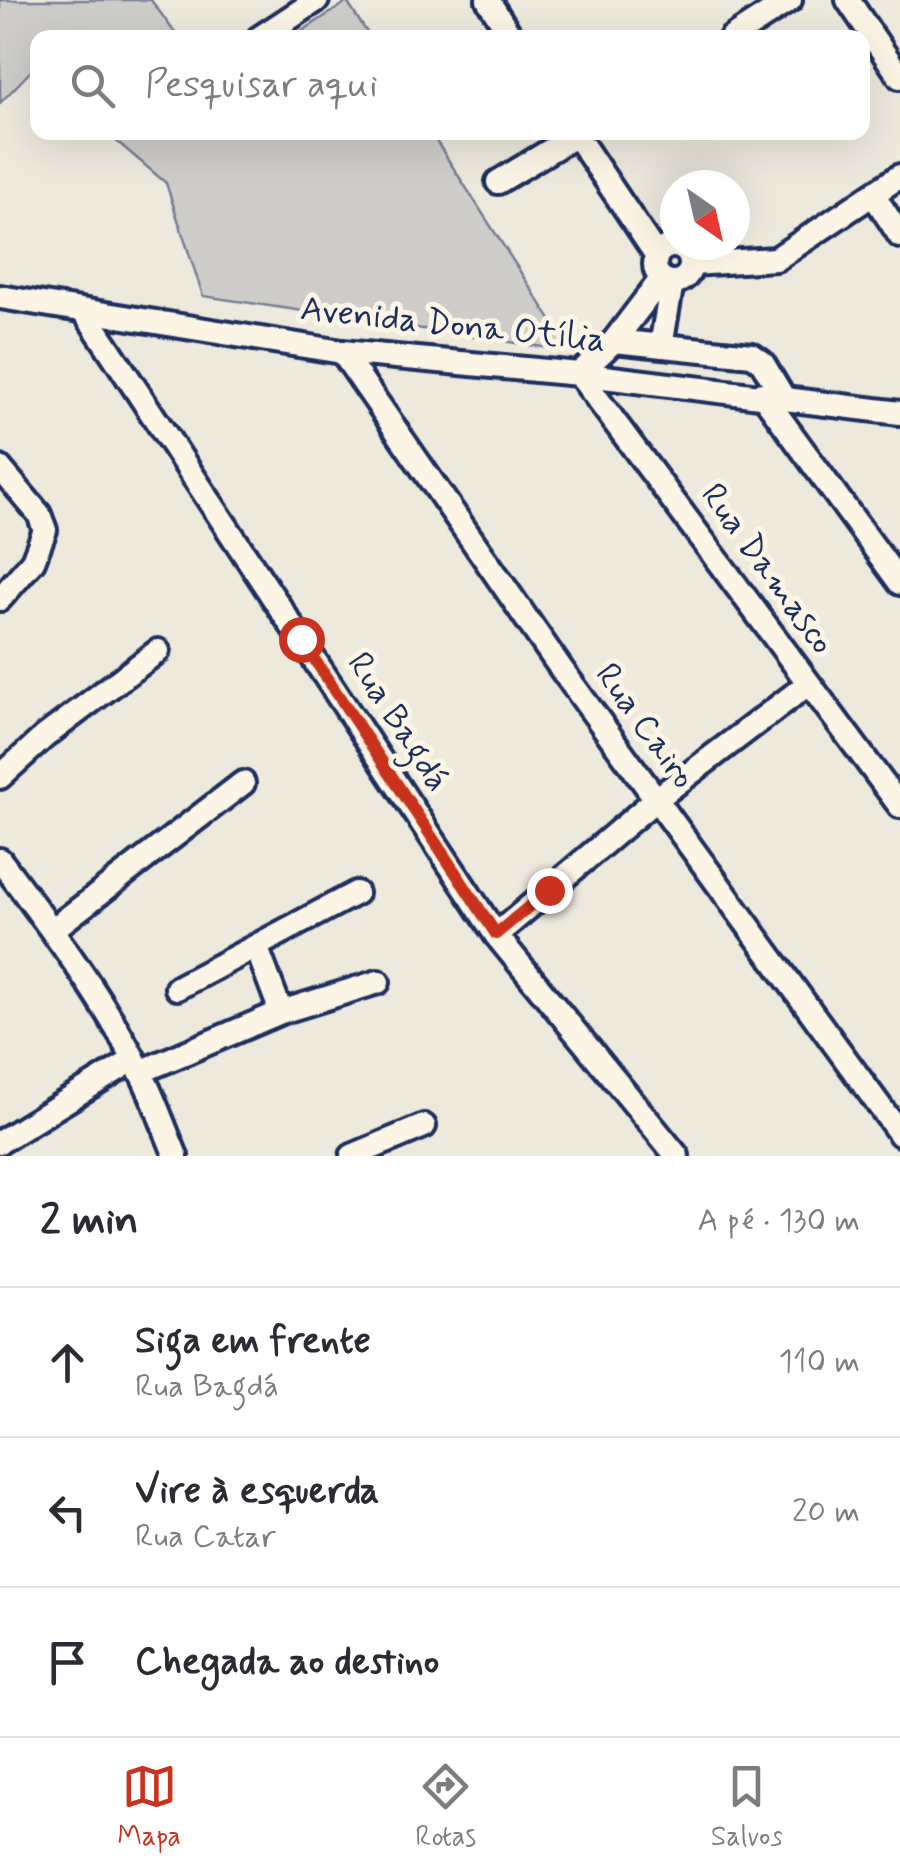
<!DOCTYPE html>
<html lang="pt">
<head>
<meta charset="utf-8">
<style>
  body { margin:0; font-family:Mynerve,sans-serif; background:#f7f7f7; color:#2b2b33 }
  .compass { position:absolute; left:660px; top:170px; width:90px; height:90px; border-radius:50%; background:#fff; box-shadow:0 10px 40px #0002; rotate:146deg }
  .stop { position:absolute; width:30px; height:30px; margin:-22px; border:8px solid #c8321e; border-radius:50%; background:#fff }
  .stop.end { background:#c8321e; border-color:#fff; box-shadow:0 2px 10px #0008 }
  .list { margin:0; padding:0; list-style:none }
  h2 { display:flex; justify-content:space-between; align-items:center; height:130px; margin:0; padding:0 40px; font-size:42px }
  h2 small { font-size:32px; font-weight:400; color:#7c7c81 }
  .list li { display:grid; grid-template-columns:65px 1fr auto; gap:30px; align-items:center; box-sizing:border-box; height:150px; padding:0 40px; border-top:2px solid #e1e1e2 }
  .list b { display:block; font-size:38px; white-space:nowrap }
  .list p { margin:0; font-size:32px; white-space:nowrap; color:#7c7c81 }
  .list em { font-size:32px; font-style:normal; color:#7c7c81 }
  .icon { flex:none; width:55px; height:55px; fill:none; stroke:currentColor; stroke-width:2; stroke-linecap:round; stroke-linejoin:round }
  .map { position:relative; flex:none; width:900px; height:1156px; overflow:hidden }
  .search { position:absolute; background:#fff; box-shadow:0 10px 40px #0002; left:30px; right:30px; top:30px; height:110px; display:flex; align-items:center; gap:25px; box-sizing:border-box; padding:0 35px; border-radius:20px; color:#7c7c81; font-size:38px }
  .sheet { height:580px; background:#fff }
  nav { display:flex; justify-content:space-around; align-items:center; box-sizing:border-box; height:140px; border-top:2px solid #e1e1e2; background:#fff; font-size:28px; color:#7c7c81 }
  nav a { display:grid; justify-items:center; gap:5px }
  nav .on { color:#c8321e }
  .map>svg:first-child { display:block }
  .green { fill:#cfcdca; stroke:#757e94; stroke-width:2.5 }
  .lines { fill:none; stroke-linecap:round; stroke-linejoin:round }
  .minor-casing { stroke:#1b2f5e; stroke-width:30 }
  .minor { stroke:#fcf5e5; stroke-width:22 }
  .route { stroke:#c8321e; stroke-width:12 }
  .labels { text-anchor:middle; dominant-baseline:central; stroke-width:10; stroke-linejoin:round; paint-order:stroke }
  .street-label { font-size:35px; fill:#1b2f5e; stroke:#fcf5e5 }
</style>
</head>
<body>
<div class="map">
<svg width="900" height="1156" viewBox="0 0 900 1156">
  <rect width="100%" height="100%" fill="#eee9dd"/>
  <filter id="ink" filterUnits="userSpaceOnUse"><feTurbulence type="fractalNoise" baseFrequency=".01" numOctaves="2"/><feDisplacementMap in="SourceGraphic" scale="20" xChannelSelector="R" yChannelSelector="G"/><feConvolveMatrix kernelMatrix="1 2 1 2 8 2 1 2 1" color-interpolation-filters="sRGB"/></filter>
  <g filter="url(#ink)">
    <path class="green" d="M0 0H151L178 37 38 38 37 73 32 70 0 103Z
      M347 2 370 37H293Z
      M107 133H431L566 343 556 349 203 296 166 183Z"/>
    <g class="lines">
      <g class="minor-casing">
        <path id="minor" d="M488 0 512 38
          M848 0 900 77
          M259 38 317 0
          M731 38 790 0
          M574 132 657 256
          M498 182 581 132
          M873 194 900 236
          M655 264a18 18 0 1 1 36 0a18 18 0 1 1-36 0Z
          M691 264 776 259 900 176
          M662 278 614 341 579 374 900 806
          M0 297 342 352 579 374 900 413
          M84 311 496 935 677 1156
          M614 341 752 355 762 362 783 397
          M661 346 672 282
          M342 352 562 670 900 1134
          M762 394 900 583
          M0 468 39 514 45 530 33 561 0 599
          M0 777 44 737 158 651
          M0 860C50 927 102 996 140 1071 154 1098 164 1128 176 1156
          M52 930 243 783
          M496 935 655 800 808 684
          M256 946 281 1012
          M177 988 356 893
          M140 1072 281 1012 378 982
          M0 1142 133 1060
          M352 1156 424 1126"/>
      </g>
      <use href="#minor" class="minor"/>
    </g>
  </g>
  <g class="lines" filter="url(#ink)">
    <path class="route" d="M301 639 496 934 549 890"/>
  </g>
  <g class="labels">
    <g class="street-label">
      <text transform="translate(453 325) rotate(6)">Avenida Dona Otília</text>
      <text transform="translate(767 569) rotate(54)">Rua Damasco</text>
      <text transform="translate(398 722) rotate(57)">Rua Bagdá</text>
      <text transform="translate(645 726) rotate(54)">Rua Cairo</text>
    </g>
  </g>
</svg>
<svg class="compass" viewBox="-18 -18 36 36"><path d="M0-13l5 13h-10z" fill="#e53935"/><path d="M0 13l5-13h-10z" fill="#7c7c81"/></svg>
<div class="stop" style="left:301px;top:639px"></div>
<div class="stop end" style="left:549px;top:890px"></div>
<div class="search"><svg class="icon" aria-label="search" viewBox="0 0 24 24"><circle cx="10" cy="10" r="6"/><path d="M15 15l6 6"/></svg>Pesquisar aqui</div>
</div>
<section class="sheet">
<h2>2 min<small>A pé · 130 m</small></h2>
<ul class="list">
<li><svg class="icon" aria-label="ahead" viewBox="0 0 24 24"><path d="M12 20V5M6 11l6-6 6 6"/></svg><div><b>Siga em frente</b><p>Rua Bagdá</p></div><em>110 m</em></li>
<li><svg class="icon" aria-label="left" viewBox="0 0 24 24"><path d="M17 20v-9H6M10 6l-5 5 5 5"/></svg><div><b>Vire à esquerda</b><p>Rua Catar</p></div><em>20 m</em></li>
<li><svg class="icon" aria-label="arrive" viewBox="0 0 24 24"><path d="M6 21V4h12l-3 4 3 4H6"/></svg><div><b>Chegada ao destino</b></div></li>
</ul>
</section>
<nav>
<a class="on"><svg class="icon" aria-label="map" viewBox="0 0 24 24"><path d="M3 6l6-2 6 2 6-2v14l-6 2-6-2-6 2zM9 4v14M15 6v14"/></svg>Mapa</a>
<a><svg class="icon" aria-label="directions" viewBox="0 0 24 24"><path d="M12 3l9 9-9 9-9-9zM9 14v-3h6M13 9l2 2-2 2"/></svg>Rotas</a>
<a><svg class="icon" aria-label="saved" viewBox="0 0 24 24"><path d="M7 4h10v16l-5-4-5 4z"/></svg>Salvos</a>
</nav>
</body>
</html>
